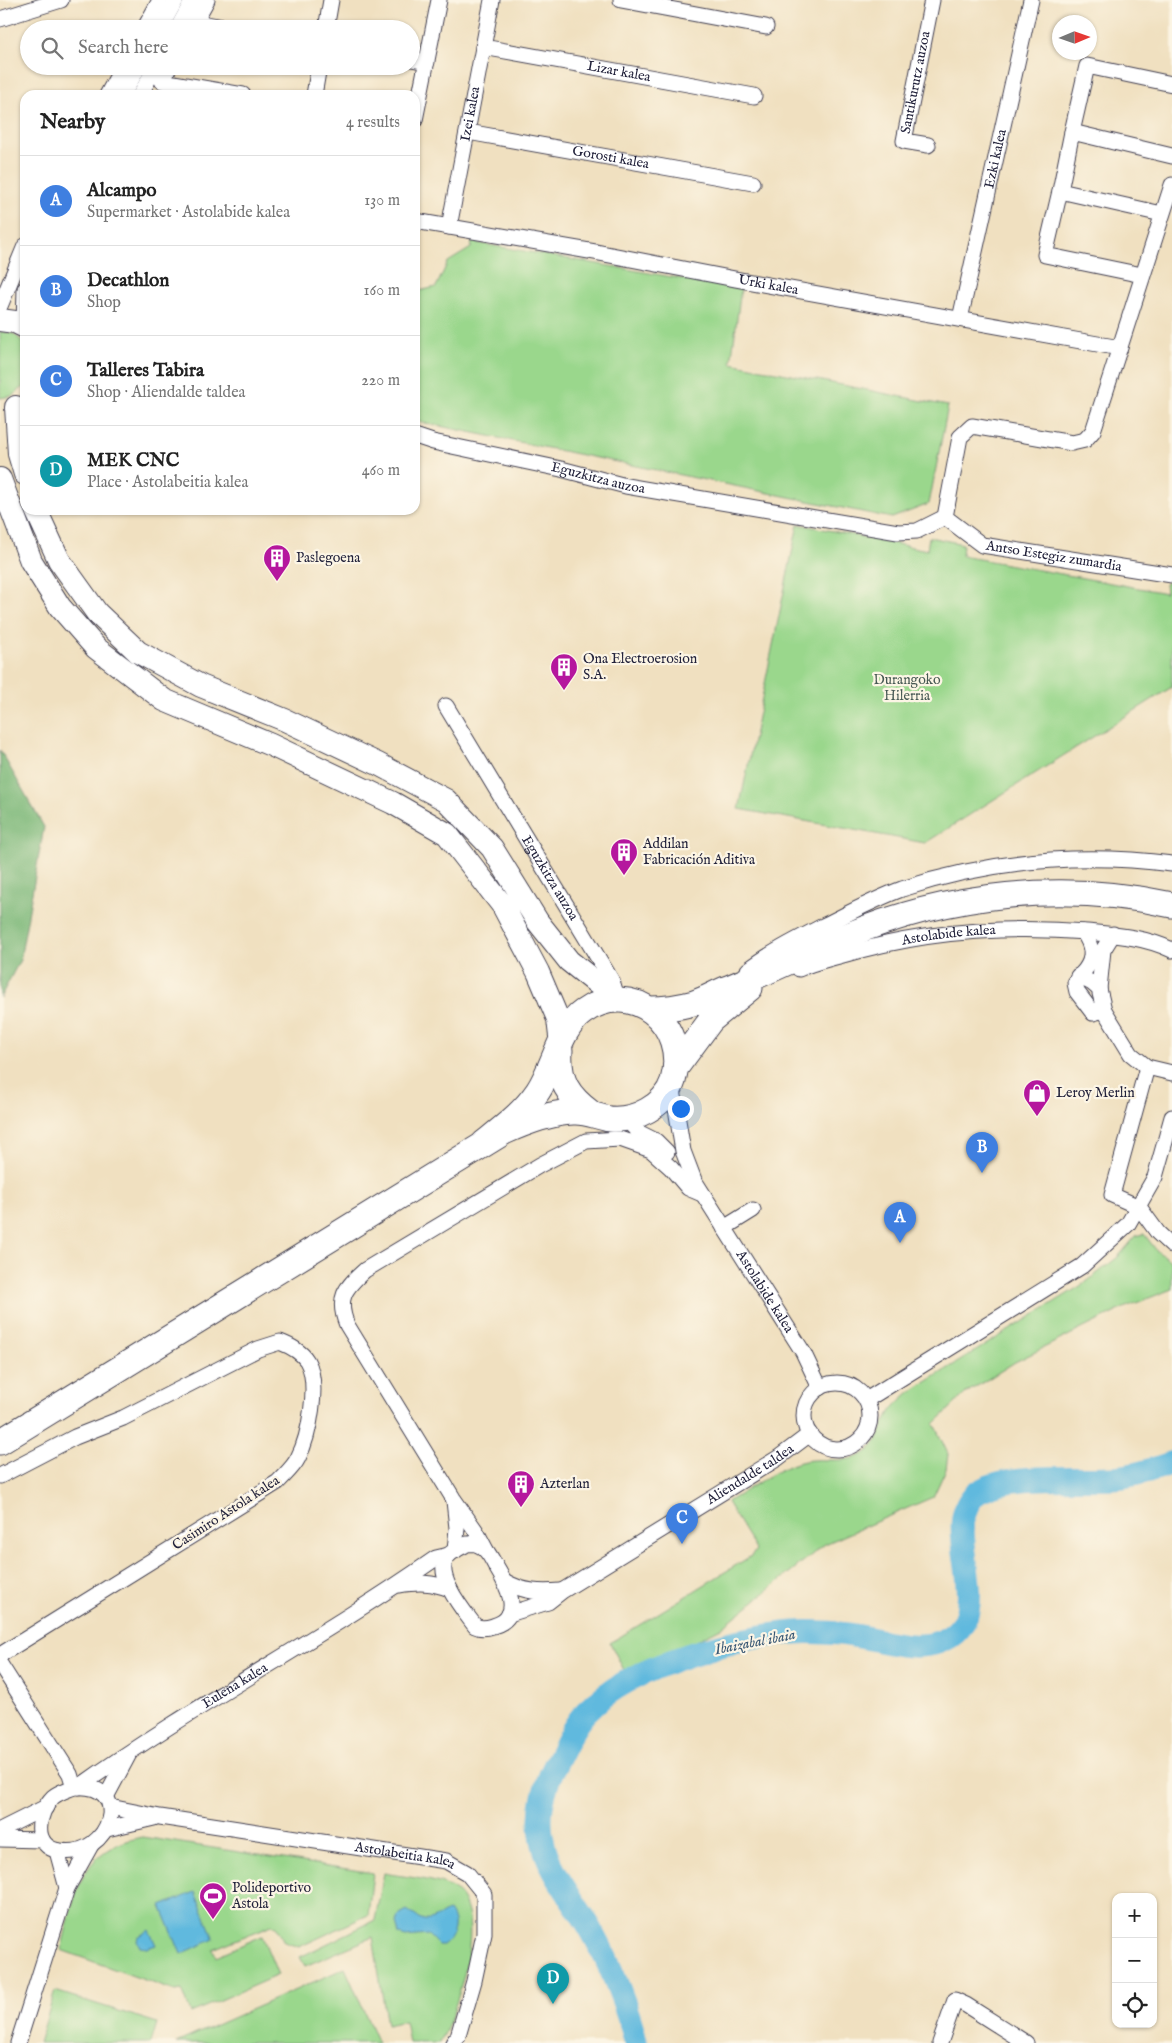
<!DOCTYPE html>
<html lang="en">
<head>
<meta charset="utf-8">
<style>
  body { margin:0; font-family:"IM FELL English",serif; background:#f2f2f2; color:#222 }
  .controls { position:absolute; right:15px; bottom:15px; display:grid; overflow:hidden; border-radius:10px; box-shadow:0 1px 4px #0004 }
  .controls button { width:45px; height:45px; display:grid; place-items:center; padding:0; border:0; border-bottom:1px solid #e0e0e0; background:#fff; color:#222; font:25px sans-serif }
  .compass { position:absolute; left:1052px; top:15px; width:45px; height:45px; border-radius:50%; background:#fff; box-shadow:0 1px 4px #0004; rotate:88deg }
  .you { position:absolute; left:680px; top:1108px; width:18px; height:18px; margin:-12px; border:4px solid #fff; border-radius:50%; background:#1a73e8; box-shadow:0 0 0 8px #1a73e833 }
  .badge { display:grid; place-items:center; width:32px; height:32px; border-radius:50%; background:#b5179e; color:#fff; font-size:16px; font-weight:700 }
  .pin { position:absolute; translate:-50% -41px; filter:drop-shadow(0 1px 2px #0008) }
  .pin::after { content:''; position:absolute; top:26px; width:18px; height:15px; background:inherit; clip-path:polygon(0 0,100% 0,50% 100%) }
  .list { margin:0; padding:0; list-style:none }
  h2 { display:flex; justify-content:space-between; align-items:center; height:65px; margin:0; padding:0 20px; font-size:21px }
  h2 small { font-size:16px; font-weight:400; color:#767676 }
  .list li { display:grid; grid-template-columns:32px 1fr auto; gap:15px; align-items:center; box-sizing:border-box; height:90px; padding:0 20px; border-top:1px solid #e0e0e0 }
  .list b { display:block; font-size:19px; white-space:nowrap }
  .list p { margin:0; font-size:16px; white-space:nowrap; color:#767676 }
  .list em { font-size:16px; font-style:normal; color:#767676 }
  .icon { flex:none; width:28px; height:28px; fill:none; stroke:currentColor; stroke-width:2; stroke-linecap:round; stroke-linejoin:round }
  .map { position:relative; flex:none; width:1172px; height:2043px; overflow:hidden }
  .search { position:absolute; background:#fff; box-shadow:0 1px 4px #0004; left:20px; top:20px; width:400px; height:55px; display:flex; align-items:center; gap:12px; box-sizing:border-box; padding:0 18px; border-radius:28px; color:#767676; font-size:19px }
  .panel { position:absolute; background:#fff; box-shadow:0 1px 4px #0004; left:20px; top:90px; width:400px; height:425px; border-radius:15px }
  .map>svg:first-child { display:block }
  .green { fill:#9ad78c; stroke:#5e7c64 }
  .forest { fill:#7bb878; stroke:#4e6d5a }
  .water { fill:#61b9de; stroke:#426e8c }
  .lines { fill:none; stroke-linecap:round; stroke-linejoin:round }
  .river { stroke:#61b9de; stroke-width:24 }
  .minor-casing { stroke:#413e4f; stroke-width:17 }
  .secondary-casing { stroke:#413e4f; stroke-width:24 }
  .primary-casing { stroke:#413e4f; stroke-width:27 }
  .minor { stroke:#fff; stroke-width:15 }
  .secondary { stroke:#fff; stroke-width:22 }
  .primary { stroke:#fff; stroke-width:25 }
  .labels { text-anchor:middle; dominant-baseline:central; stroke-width:4.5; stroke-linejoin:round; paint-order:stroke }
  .street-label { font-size:14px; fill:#22223b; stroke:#fcf5e5 }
  .poi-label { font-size:14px; fill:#22223b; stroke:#fcf5e5; text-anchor:start }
  .park-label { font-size:14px; fill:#465853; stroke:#fcf5e5 }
  .water-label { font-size:15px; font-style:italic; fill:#385774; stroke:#fcf5e5 }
</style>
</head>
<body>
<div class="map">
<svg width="1172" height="2043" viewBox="0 0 1172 2043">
  <rect width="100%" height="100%" fill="#fcf5e5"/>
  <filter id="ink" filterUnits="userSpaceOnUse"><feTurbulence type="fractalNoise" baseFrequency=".02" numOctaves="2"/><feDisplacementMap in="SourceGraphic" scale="10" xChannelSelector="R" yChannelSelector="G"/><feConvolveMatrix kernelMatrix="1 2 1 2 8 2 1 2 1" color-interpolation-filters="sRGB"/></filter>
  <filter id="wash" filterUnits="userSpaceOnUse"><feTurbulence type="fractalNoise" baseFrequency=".0096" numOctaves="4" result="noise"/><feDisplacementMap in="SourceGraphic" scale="20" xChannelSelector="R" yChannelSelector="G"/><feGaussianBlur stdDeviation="1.12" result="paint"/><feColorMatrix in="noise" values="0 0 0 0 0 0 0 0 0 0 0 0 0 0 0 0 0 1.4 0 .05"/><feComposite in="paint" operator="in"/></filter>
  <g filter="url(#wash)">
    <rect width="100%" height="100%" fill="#f0e0c0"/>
    <path class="green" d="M472 242 741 289 731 363 948 406 929 504 892 518 415 421V292L436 287 448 262 471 248Z
      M0 331 14 334 25 344V386L12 396 0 398Z
      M798 524 927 550 929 537 963 544 962 556 1166 593 1165 584 1172 579V687L925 843 739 809Z
      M1144 1234 1157 1251 1172 1262V1289L1126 1307 1015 1362 966 1393 934 1424 948 1454 946 1469 933 1497 825 1544 721 1628 627 1676 610 1643 751 1556 756 1550 727 1502C750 1489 779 1466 805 1461 825 1457 846 1465 865 1453 878 1446 880 1430 887 1418 892 1407 901 1400 910 1392L1085 1283 1118 1257 1136 1236Z
      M143 1837 373 1873 368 1915 299 1947 284 1942 276 1926 272 1925 213 1949 216 1956 262 1936 278 1975 191 2013 182 1990 175 1991 61 1950C76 1895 77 1849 143 1837Z
      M384 1873C403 1877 440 1879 455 1890 489 1916 456 2012 440 2043H409L405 2021 387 2025 373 1937 305 1966 300 1957 375 1920Z
      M345 1968 378 2043H176Z
      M55 1991 157 2023 151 2043H39Z"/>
    <path class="forest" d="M0 750 44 827 20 960 0 998Z"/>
    <path class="water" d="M195 1892 214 1939 181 1954 161 1906Z
      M407 1910C412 1913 416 1917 421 1919 432 1924 439 1913 449 1911 458 1923 455 1936 443 1945H438L428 1935 406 1937 399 1935 396 1922 400 1914Z
      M149 1930 156 1945 147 1948 140 1947 137 1941 138 1937Z"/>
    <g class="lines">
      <path class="river" d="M636 2043C629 2011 610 1964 594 1935 577 1902 549 1875 542 1838 537 1812 544 1787 556 1763 565 1746 573 1725 587 1711 631 1665 744 1633 807 1632 822 1632 837 1633 851 1635 879 1639 911 1652 939 1642 1005 1618 935 1526 977 1493 1006 1471 1082 1481 1119 1477 1137 1475 1155 1469 1172 1463"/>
    </g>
  </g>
  <g filter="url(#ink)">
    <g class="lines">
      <g class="minor-casing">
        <g id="minor">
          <path d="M621 0 766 27"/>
          <path d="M0 19 61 0"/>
          <path d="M195 22 235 29"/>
          <path d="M144 29 160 0"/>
          <path d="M160 29 176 0"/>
          <path d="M177 29 193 0"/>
          <path d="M191 29 207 0"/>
          <path d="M326 29 331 0"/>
          <path id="s1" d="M483 47 754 96"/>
          <path d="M411 59 427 62"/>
          <path d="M170 66 162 81 243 95"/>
          <path d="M107 95 123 66"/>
          <path d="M123 95 139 66"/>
          <path d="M140 95 156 66"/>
          <path d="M314 95 319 66"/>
          <path d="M415 120 439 0"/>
          <path id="s2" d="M468 132 753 183"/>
          <path d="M1072 132 1087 66 1172 84"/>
          <path id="s3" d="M928 145 904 141 932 0"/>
          <path id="s4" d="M1172 185 1093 431 1085 440 1072 443 972 426 960 437 945 517 982 545 1172 575"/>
          <path d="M1060 191 1045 255 1142 275"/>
          <path d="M1162 214 1060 191 1072 132 1172 156"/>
          <path id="s5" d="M415 221 595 252 735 279 1120 348"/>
          <path id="s6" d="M449 227 492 0"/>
          <path d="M0 306 25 246"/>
          <path id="s7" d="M960 319 1031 0"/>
          <path d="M24 326 25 289"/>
          <path id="s8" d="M415 436 433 442 561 469 626 486 898 532 917 531 945 517"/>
          <path id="s9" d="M446 706 612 981 618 1000"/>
          <path d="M1083 932C1092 945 1095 957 1085 970 1081 975 1078 977 1075 983L1077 992 1093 1013 1104 1010"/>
          <path id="s10" d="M799 969C811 963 825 960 839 956 919 932 1003 925 1087 932 1116 935 1145 937 1172 950"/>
          <path d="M748 970C770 953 798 939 823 926 849 913 875 899 902 889 991 860 1079 852 1172 864"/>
          <path d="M1078 976 1092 983 1099 989 1104 1010 1131 1054 1147 1067 1172 1073"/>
          <path d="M1099 989 1103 950 1113 934"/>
          <path d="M1147 1067 1112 1195 1139 1207 1158 1233 1172 1246"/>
          <path id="s11" d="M672 1084 683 1151 694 1180 803 1352 820 1388"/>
          <path d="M626 1119 638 1132 656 1141 667 1152"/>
          <path d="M724 1228 753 1210"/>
          <circle cx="837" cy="1416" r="33"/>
          <path d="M866 1400 1082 1266 1128 1224 1155 1177 1172 1117"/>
          <path d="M0 1476 75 1437 123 1418 258 1349 280 1342C290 1346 301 1351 307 1361 320 1383 309 1437 298 1458 293 1468 285 1474 278 1482L0 1655"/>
          <path d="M454 1501 457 1528 455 1551"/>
          <path d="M467 1544C470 1544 475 1543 478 1545 487 1548 491 1558 495 1565 506 1583 526 1617 493 1626 487 1628 481 1629 475 1626 464 1611 434 1576 447 1557 451 1551 460 1548 467 1544Z"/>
          <path d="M486 1550 476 1531 453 1498 347 1325C336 1298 345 1288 365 1270L540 1165 586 1141 620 1139 651 1150 671 1168 688 1188 702 1194"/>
          <path d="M506 1582C524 1592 540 1593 560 1591"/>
          <path d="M399 1585C418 1582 432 1582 450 1589"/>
          <path id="s12" d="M509 1614 548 1602 562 1591 778 1458 810 1434"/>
          <path d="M0 1664 70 1774 74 1787"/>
          <path d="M74 1787C135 1781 111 1859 60 1851 31 1847 37 1813 53 1797 59 1792 67 1790 74 1787Z"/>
          <path id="s13" d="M79 1787C194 1705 320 1639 436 1558L449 1555"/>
          <path d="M106 1797 129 1754"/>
          <path id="s14" d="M110 1807 160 1817 446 1861 467 1873 484 1894V1934L474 1981 458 2036 453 2043"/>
          <path d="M107 1829 154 1818"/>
          <path d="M0 1830 46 1807"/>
          <path d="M0 1839 42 1840"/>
          <path d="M57 1851 67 1888"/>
          <path d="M18 2043 67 1888 91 1845"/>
          <path d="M940 2043 955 2000 966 2005 1026 2043"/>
        </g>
      </g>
      <g class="secondary-casing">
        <path id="secondary" d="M0 320 15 322 25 327
          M16 407 19 454 25 474
          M0 479 31 561 60 607 96 648 164 700 271 745 393 803 447 834 503 906 538 972 558 1019 561 1045
          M36 510 59 560 97 613 138 652 201 686 285 720 378 764 446 800 492 848 538 922 569 961 618 1000"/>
      </g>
      <g class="primary-casing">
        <path id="primary" d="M649 1009C664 1009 679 1007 694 1003 706 999 717 992 728 988 768 972 807 953 846 936 949 893 1063 881 1172 905
          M560 1050C558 1081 568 1096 591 1113
          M677 1066 711 1020 750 988
          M0 1442 504 1132C526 1122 549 1113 573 1112 586 1111 597 1117 610 1119 635 1121 665 1106 673 1081 689 1024 632 977 583 1012 560 1028 554 1067 538 1091 524 1112 504 1127 484 1143"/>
      </g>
      <use href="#minor" class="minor"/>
      <use href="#secondary" class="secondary"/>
      <use href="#primary" class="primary"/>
    </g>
  </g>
  <defs>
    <g id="building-pin" transform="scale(1.4375)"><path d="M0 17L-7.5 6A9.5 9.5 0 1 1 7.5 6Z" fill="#b5179e" stroke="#fcf5e5"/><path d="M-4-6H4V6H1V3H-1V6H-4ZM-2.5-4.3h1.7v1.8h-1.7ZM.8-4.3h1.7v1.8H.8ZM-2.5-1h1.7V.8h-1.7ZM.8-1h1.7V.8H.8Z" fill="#fff"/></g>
    <g id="shop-pin" transform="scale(1.4375)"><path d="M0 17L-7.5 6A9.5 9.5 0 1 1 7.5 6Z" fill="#b5179e" stroke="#fcf5e5"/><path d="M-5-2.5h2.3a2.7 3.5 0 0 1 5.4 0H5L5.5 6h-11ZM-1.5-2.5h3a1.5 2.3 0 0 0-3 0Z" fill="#fff"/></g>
    <g id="stadium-pin" transform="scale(1.4375)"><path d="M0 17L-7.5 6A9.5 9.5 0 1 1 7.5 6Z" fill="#b5179e" stroke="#fcf5e5"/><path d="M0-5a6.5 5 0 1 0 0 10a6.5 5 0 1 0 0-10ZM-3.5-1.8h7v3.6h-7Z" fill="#fff"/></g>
  </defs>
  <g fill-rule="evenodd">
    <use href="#building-pin" x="277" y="558"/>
    <use href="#building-pin" x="564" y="667"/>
    <use href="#building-pin" x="624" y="852"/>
    <use href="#shop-pin" x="1037" y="1093"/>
    <use href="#building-pin" x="521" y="1484"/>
    <use href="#stadium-pin" x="213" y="1896"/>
  </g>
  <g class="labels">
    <g class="street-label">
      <text stroke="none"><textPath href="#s1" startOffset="138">Lizar kalea</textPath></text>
      <text stroke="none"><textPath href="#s3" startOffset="84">Santikurutz auzoa</textPath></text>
      <text stroke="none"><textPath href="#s6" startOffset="115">Izei kalea</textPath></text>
      <text stroke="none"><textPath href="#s2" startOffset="145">Gorosti kalea</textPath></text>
      <text stroke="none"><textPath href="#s7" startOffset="164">Ezki kalea</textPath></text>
      <text stroke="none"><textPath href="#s5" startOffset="359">Urki kalea</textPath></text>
      <text stroke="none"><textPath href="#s8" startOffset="188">Eguzkitza auzoa</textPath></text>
      <text stroke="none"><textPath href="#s4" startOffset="602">Antso Estegiz zumardia</textPath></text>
      <text stroke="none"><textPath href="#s9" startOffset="201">Eguzkitza auzoa</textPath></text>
      <text stroke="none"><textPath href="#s10" startOffset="154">Astolabide kalea</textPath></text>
      <text stroke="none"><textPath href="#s11" startOffset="231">Astolabide kalea</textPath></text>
      <text stroke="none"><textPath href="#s12" startOffset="280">Aliendalde taldea</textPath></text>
      <text transform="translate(226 1513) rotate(-33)">Casimiro Astola kalea</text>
      <text stroke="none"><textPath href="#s13" startOffset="186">Eulena kalea</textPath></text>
      <text stroke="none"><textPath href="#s14" startOffset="299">Astolabeitia kalea</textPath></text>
    </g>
    <g class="poi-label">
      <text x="296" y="558">Paslegoena</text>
      <text x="583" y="659">Ona Electroerosion<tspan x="583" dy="16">S.A.</tspan></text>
      <text x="643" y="844">Addilan<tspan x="643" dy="16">Fabricación Aditiva</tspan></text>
      <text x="1056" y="1093">Leroy Merlin</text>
      <text x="540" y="1484">Azterlan</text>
      <text x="232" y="1888">Polideportivo<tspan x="232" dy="16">Astola</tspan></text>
    </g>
    <g class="park-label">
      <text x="907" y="680">Durangoko<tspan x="907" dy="16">Hilerria</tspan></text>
    </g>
    <g class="water-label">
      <text transform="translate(755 1642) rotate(-11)">Ibaizabal ibaia</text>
    </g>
  </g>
</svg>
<div class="controls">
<button>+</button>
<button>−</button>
<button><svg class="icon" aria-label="locate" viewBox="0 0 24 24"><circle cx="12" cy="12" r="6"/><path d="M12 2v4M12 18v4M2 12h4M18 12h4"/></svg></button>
</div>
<svg class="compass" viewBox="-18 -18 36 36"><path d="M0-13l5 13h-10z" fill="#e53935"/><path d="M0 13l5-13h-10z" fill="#767676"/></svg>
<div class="you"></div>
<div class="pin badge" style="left:900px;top:1243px;background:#3f7fe0">A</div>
<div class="pin badge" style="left:982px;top:1173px;background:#3f7fe0">B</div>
<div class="pin badge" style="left:682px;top:1544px;background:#3f7fe0">C</div>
<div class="pin badge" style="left:553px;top:2004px;background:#0f9aa8">D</div>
<div class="search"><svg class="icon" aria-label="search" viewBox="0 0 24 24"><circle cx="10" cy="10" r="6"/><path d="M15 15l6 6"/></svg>Search here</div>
<section class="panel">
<h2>Nearby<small>4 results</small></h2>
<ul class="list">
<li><span class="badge" style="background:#3f7fe0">A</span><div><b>Alcampo</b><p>Supermarket · Astolabide kalea</p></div><em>130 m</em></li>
<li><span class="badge" style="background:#3f7fe0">B</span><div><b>Decathlon</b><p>Shop</p></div><em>160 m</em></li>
<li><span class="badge" style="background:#3f7fe0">C</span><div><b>Talleres Tabira</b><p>Shop · Aliendalde taldea</p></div><em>220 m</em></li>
<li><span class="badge" style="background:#0f9aa8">D</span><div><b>MEK CNC</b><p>Place · Astolabeitia kalea</p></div><em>460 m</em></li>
</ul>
</section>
</div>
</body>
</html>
